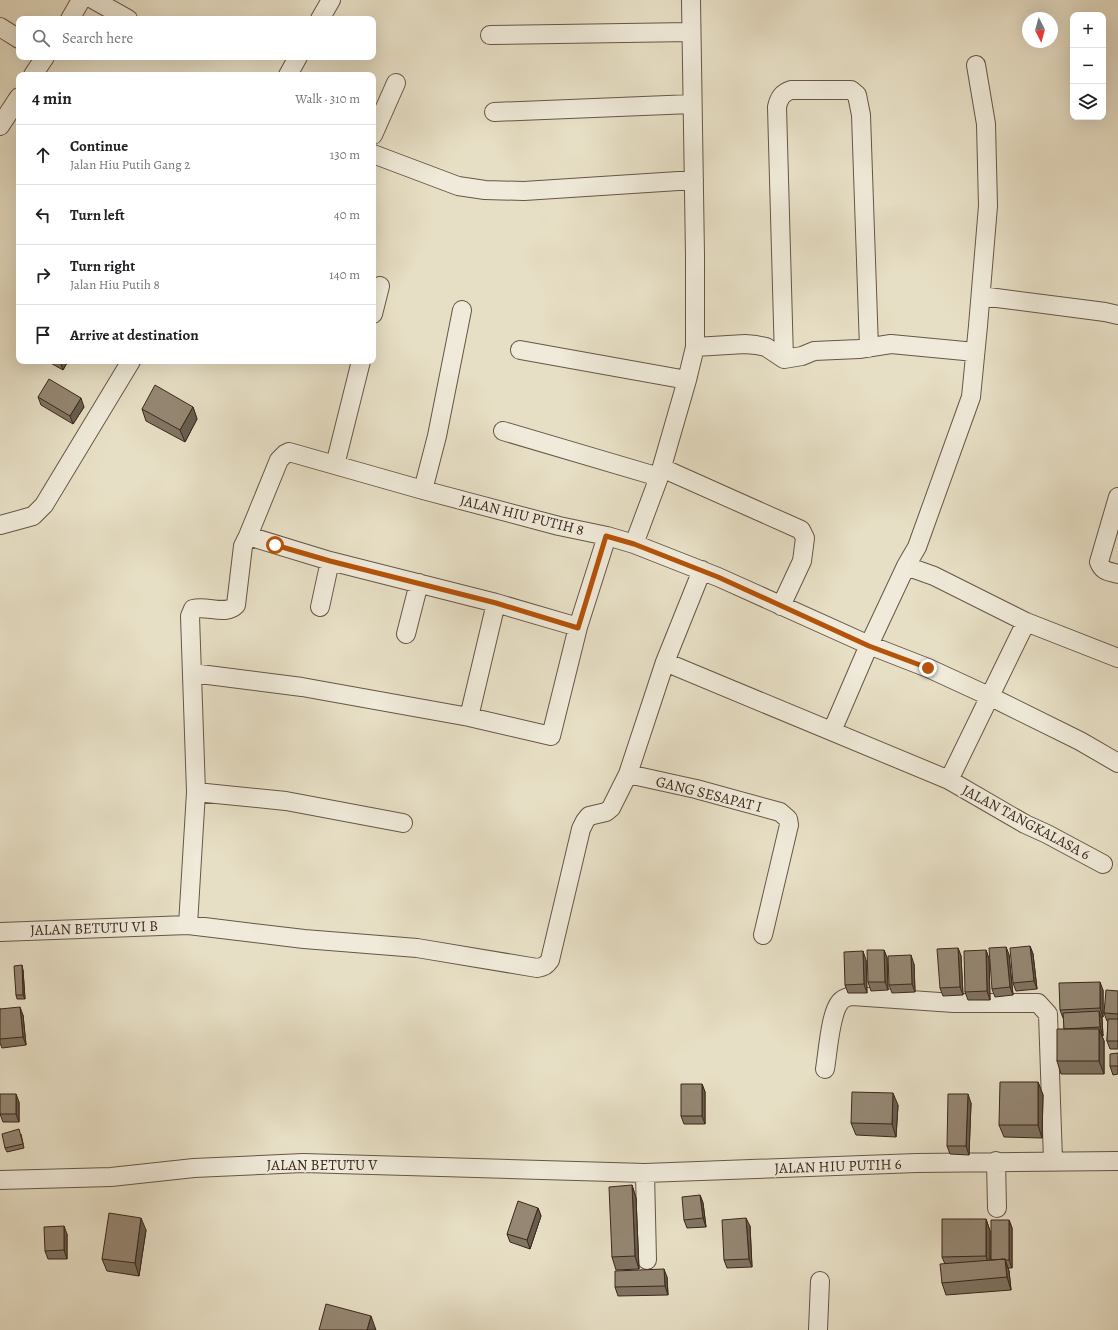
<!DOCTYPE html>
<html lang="en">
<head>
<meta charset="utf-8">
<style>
  body { margin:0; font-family:Alegreya,serif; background:#f2f2f2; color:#202124 }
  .controls { position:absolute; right:12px; top:12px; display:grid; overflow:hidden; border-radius:8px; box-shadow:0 4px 16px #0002 }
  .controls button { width:36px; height:36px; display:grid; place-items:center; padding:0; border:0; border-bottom:1px solid #e0e0e0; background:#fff; color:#202124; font:20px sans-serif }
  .compass { position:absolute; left:1022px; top:12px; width:36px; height:36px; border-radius:50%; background:#fff; box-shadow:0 4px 16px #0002; rotate:174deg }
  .stop { position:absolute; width:12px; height:12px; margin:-9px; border:3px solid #b45309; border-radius:50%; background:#fff }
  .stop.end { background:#b45309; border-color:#fff; box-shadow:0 1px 4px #0008 }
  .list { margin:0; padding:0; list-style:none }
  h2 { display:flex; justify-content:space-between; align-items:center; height:52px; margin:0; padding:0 16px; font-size:17px }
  h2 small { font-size:13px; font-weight:400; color:#757577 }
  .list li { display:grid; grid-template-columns:26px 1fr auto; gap:12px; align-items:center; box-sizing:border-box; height:60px; padding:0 16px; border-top:1px solid #e0e0e0 }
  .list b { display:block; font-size:15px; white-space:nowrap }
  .list p { margin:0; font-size:13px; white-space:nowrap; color:#757577 }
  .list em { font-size:13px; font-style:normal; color:#757577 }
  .icon { flex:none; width:22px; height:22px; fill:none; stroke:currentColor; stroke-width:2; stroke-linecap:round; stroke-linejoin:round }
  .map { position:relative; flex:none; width:1118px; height:1330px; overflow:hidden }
  .search { position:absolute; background:#fff; box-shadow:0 4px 16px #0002; left:16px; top:16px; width:360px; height:44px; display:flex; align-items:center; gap:10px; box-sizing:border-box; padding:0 14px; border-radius:8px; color:#757577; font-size:15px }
  .panel { position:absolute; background:#fff; box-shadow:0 4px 16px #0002; left:16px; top:72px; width:360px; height:292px; border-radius:8px }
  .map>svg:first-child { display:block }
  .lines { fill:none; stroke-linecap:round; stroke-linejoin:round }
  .minor-casing { stroke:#675646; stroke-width:20 }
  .minor { stroke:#efead9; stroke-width:18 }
  .wall { fill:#807463; stroke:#3c281b }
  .shaded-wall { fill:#685e50; stroke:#3c281b }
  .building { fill:#958773; stroke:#3c281b }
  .route { stroke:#b45309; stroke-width:5 }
  .labels { text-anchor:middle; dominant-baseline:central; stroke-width:4; stroke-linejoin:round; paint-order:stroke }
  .street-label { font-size:15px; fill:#3c281b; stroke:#efead9 }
</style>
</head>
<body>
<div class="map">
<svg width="1118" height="1330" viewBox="0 0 1118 1330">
  <rect width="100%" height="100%" fill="#e7dfc5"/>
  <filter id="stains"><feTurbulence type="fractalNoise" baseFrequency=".005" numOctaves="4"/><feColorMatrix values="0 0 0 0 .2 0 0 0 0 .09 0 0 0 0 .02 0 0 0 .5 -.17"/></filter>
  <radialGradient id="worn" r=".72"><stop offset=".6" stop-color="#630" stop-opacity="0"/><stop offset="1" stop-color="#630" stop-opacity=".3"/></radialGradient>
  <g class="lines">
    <g class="minor-casing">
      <path id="minor" d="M94 0 128 19
        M70 19 81 0
        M320 19 331 0
        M0 27 19 39
        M490 35 691 32
        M33 75 45 57
        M288 75 298 57
        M494 112 692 104
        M0 126 19 97
        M373 135 396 83
        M373 154 458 186 485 190 524 191 694 180
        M981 296 1105 312 1118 315
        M373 314 380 286
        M695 347 745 344 756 345 766 347 784 359 802 356 814 351 859 349 891 344 975 352
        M520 350 687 380
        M784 359 777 107C779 98 782 93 791 90H851L857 95 861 115 869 348
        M503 431 659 477
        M335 465 361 361
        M662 468 801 530 805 538 802 561 781 606
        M423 490 437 436 462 310
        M1118 497 1099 562C1103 572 1108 571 1118 574
        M0 525 33 516 44 505 131 361
        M248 536 279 460 285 454 289 452 423 490 559 526 607 536 634 544 718 577 869 645 928 668 991 697 1080 741 1118 763
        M634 544 659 477 687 380 695 347V256L691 0
        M906 566 917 547 971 397 978 326 988 206 986 124 976 65
        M320 607 330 561
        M406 634 419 583
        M665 662 949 780 1025 824 1047 834 1103 864
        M192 673 302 687 469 717 551 736 578 627 607 536
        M469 717 496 603
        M832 731 869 645 906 566 934 576 1026 622 1118 658
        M628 774 696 789 780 812 788 819 789 825 763 935
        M949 780 1026 622
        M196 792 286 801 403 823
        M188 925 196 792 190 616 193 609C207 605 226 616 236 605L243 546 248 536 330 561 496 603 578 627
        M0 932 188 925 304 939 417 948 537 968C543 967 546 966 550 960L581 829 585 821 589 816 606 812 611 808 628 774 665 662 702 570
        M825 1069C828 1052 830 1014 840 1002 843 998 847 997 852 996L954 1003H1038L1048 1014 1053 1160
        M996 1161 997 1208
        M0 1180 111 1177 194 1168 303 1163 645 1173
        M647 1260 645 1173 917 1163 1118 1161
        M818 1330 820 1281"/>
    </g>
    <use href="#minor" class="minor"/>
  </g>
  <path class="wall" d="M47 361H68L63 370Z
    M38 397 84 407 73 424 41 405Z
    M193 407 197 419 185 442 146 421 142 409Z
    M1030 946 1033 954 1037 989 1016 991 1013 983Z
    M1006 947 1009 955 1013 995 995 997 992 989Z
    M958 948 961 956 963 995 943 996 940 988Z
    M884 950 887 958 888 990 871 991 868 982Z
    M986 950 989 959 990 1000H968L965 992Z
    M866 960 867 993H848L845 985Z
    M914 964 915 992 892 993 889 985Z
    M23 970 25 999H17L16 995Z
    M1103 990V1017H1102V1019L1103 1036H1102L1104 1041V1074H1061L1057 1061 1064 1029V1018H1063L1060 1010Z
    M1118 991V1049H1110L1107 1041 1108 1021H1107L1104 1013Z
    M0 1009 23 1015 26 1045 2 1048 0 1043Z
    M1118 1053V1074L1113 1075 1110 1066Z
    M1038 1082 1043 1095 1042 1138 1004 1137 999 1125Z
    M702 1084 705 1092V1124H684L681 1116Z
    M19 1102V1122H3L0 1114Z
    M971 1103 969 1155 950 1154 947 1146Z
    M898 1105 896 1137 856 1135 851 1123Z
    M21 1134 24 1148 7 1152 5 1148Z
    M632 1185 636 1198 639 1269 616 1270 612 1257Z
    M700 1195 703 1203 706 1227 687 1228 684 1220Z
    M538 1208 541 1216 530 1249 510 1242 507 1234Z
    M986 1219 990 1231V1260L1009 1220 1012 1228V1268H1008L1009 1271 1011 1290 946 1295 942 1283 945 1264 942 1257Z
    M750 1226 752 1267 727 1268 724 1260Z
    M146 1230 139 1276 107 1271 102 1259Z
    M67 1234V1259H48L45 1251Z
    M667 1277 668 1295 618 1296 615 1287Z"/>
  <path class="shaded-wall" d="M60 361H68L63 370Z
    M81 398 84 407 73 424 70 416Z
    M193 407 197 419 185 442 180 430Z
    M1030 946 1033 954 1037 989 1034 981Z
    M1006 947 1009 955 1013 995 1010 987Z
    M958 948 961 956 963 995 960 987Z
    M884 950 887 958 888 990 885 982Z
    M986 950 989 959 990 1000 987 991Z
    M863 951 866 960 867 993 864 984Z
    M911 955 914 964 915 992 912 984Z
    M22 965 23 970 25 999 23 995Z
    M1100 982 1103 990V1017L1100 1008Z
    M20 1007 23 1015 26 1045 23 1037Z
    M1099 1011 1102 1019 1103 1036 1100 1027Z
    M1099 1029 1104 1041V1074L1099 1061Z
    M1038 1082 1043 1095 1042 1138 1038 1125Z
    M702 1084 705 1092V1124L702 1116Z
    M893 1093 898 1105 896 1137 892 1124Z
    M16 1094 19 1102V1122L16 1114Z
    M968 1094 971 1103 969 1155 966 1146Z
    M632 1185 636 1198 639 1269 635 1256Z
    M700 1195 703 1203 706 1227 703 1218Z
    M538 1208 541 1216 530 1249 527 1240Z
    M141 1218 146 1230 139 1276 135 1263Z
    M746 1218 750 1226 752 1267 749 1259Z
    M986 1219 990 1231V1269L986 1256Z
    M1009 1220 1012 1228V1268L1009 1260Z
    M64 1226 67 1234V1259L64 1250Z
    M1005 1259 1009 1271 1011 1290 1007 1277Z
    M664 1269 667 1277 668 1295 665 1286Z
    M371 1316 376 1330H367Z"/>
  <path class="building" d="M49 379 81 398 70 416 38 397Z
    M155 385 193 407 180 430 142 409Z
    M1030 946 1034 981 1013 983 1010 948Z
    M1006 947 1010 987 992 989 989 948Z
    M958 948 960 987 940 988 937 949Z
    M867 950H884L885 982H868Z
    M986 950 987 991 965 992 964 951Z
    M863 951 864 984 845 985 844 952Z
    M911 955 912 984 889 985 888 956Z
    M22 965 23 995H16L14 966Z
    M1100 982V1008L1060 1010 1059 983Z
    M1106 990 1118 991V1014L1104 1013Z
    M20 1007 23 1037 0 1039V1009Z
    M1099 1011 1100 1027 1064 1029 1063 1013Z
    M1108 1019H1118V1041H1107Z
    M1057 1029H1099V1061H1057Z
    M1118 1053V1066H1110V1054Z
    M1000 1082H1038V1125H999Z
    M681 1084H702V1116H681Z
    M852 1092 893 1093 892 1124 851 1123Z
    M0 1094H16V1114H0Z
    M948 1094H968L966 1146H947Z
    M19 1129 23 1144 5 1148 2 1134Z
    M632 1185 635 1256 612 1257 609 1187Z
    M700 1195 703 1218 684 1220 682 1197Z
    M518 1201 538 1208 527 1240 507 1234Z
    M109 1213 141 1218 135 1263 102 1259Z
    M746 1218 749 1259 724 1260 722 1220Z
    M942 1219H986V1256L942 1257Z
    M991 1220H1009V1260H1005V1259L991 1260Z
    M64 1226V1250L45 1251 44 1227Z
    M1005 1259 1007 1277 942 1283 940 1264Z
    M664 1269 665 1286 615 1287V1271Z
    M326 1304 371 1316 367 1330H319Z"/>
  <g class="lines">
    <path class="route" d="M275 545 330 561 496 603 578 628 606 536 634 544 718 577 869 646 928 668"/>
  </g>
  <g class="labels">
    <g class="street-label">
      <text transform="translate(522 515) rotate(14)">JALAN HIU PUTIH 8</text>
      <text transform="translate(709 794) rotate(14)">GANG SESAPAT I</text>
      <text transform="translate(1026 822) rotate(28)">JALAN TANGKALASA 6</text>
      <text transform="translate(94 928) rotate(-2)">JALAN BETUTU VI B</text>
      <text x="322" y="1165">JALAN BETUTU V</text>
      <text transform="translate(838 1166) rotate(-2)">JALAN HIU PUTIH 6</text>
    </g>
  </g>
  <rect width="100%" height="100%" filter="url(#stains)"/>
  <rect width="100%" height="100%" fill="url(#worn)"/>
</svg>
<div class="controls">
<button>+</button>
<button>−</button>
<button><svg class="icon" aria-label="layers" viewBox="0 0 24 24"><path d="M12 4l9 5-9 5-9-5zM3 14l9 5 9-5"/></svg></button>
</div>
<svg class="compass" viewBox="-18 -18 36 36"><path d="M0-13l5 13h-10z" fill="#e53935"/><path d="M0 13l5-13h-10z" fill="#757577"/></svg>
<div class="stop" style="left:275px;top:545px"></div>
<div class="stop end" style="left:928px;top:668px"></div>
<div class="search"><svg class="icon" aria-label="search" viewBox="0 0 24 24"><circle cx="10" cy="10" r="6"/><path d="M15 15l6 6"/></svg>Search here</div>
<section class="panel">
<h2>4 min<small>Walk · 310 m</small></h2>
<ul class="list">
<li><svg class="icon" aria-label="ahead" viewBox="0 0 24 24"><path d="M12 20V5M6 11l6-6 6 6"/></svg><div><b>Continue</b><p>Jalan Hiu Putih Gang 2</p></div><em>130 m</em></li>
<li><svg class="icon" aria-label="left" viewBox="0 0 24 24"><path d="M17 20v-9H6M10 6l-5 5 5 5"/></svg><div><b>Turn left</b></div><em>40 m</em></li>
<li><svg class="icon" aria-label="right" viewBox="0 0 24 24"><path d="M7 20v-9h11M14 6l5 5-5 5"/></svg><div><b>Turn right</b><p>Jalan Hiu Putih 8</p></div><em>140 m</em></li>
<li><svg class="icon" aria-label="arrive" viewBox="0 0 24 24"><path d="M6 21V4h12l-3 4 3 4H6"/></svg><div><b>Arrive at destination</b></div></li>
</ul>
</section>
</div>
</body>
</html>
